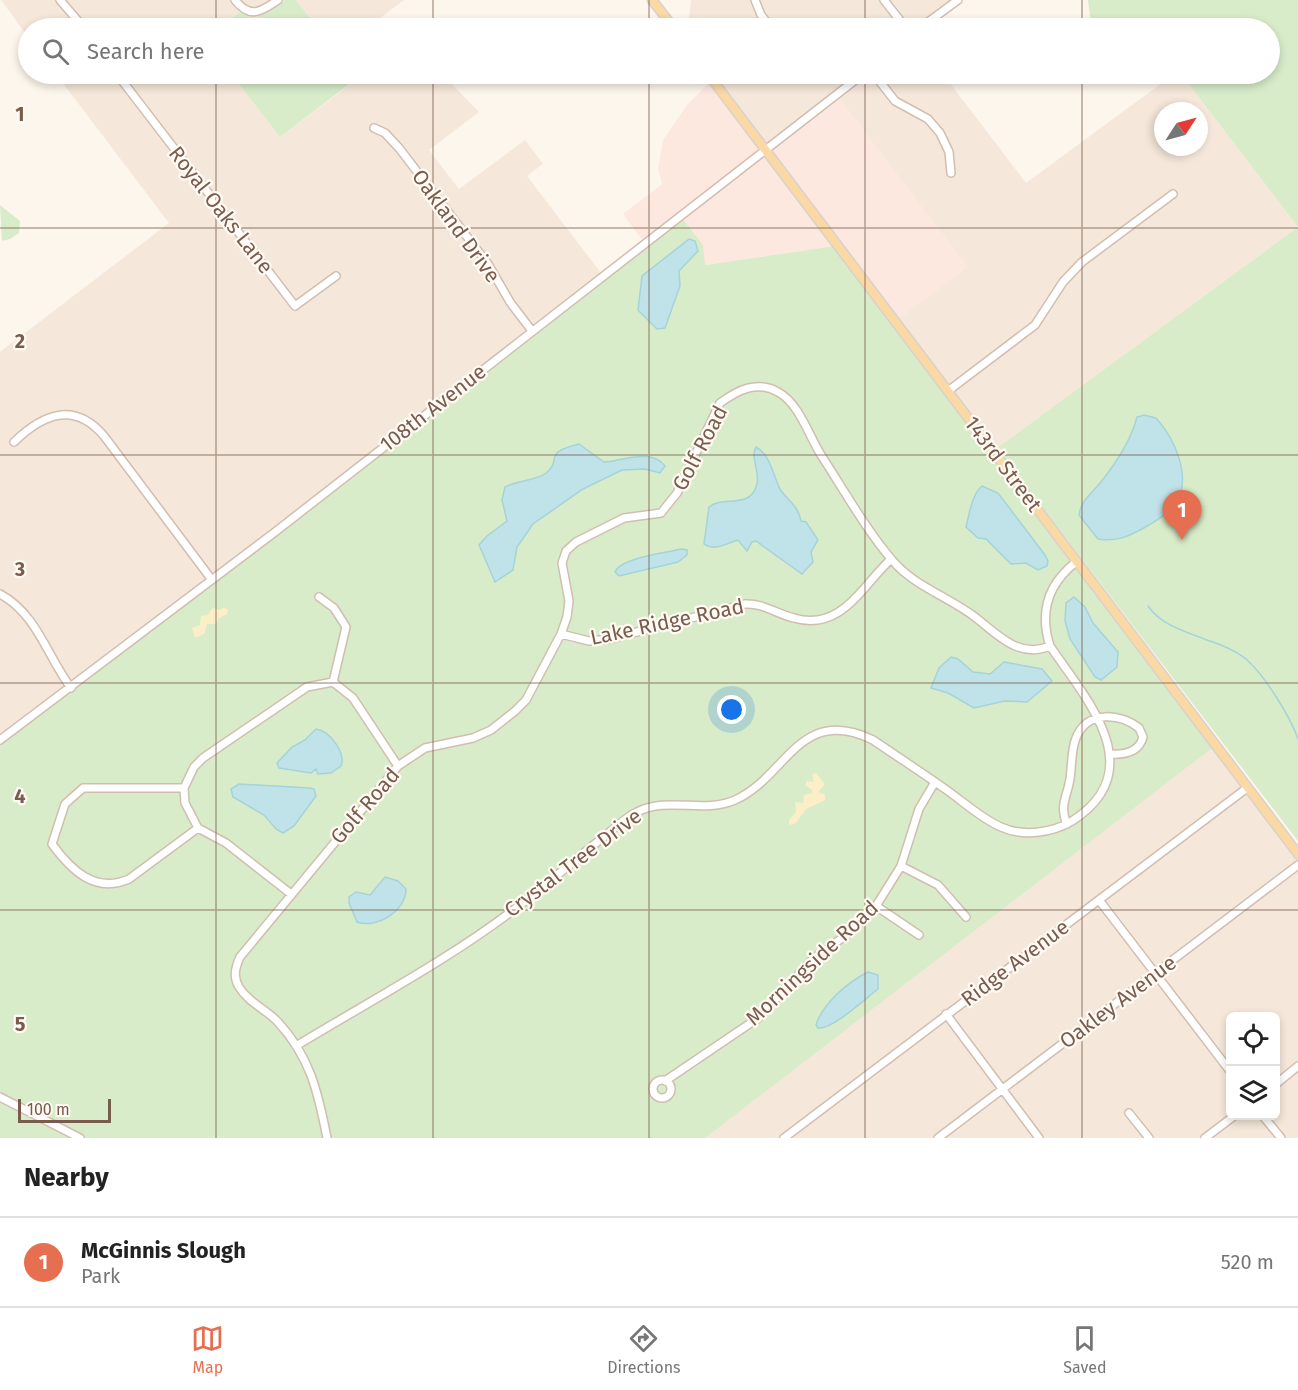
<!DOCTYPE html>
<html lang="en">
<head>
<meta charset="utf-8">
<style>
  body { margin:0; font-family:"Fira Sans",sans-serif; background:#f6f6f6; color:#222 }
  .controls { position:absolute; right:18px; bottom:18px; display:grid; overflow:hidden; border-radius:9px; box-shadow:0 3px 9px #0003 }
  .controls button { width:54px; height:54px; display:grid; place-items:center; padding:0; border:0; border-bottom:2px solid #e0e0e0; background:#fff; color:#222; font:30px sans-serif }
  .compass { position:absolute; left:1154px; top:102px; width:54px; height:54px; border-radius:50%; background:#fff; box-shadow:0 3px 9px #0003; rotate:54deg }
  .scale { position:absolute; left:18px; bottom:15px; width:93px; box-sizing:border-box; padding-left:6px; border:3px solid #7a5c4d; border-top:0; font-size:16px; line-height:21px; white-space:nowrap; color:#7a5c4d; -webkit-text-stroke:4px #fffaf3; paint-order:stroke }
  .you { position:absolute; left:732px; top:710px; width:21px; height:21px; margin:-15px; border:4px solid #fff; border-radius:50%; background:#1a73e8; box-shadow:0 0 0 9px #1a73e833 }
  .badge { display:grid; place-items:center; width:39px; height:39px; border-radius:50%; background:#e76f51; color:#fff; font-size:20px; font-weight:700 }
  .pin { position:absolute; translate:-50% -50px; filter:drop-shadow(0 2px 3px #0008) }
  .pin::after { content:''; position:absolute; top:32px; width:21px; height:18px; background:inherit; clip-path:polygon(0 0,100% 0,50% 100%) }
  .list { margin:0; padding:0; list-style:none }
  h2 { display:flex; justify-content:space-between; align-items:center; height:78px; margin:0; padding:0 24px; font-size:26px }
  h2 small { font-size:20px; font-weight:400; color:#767676 }
  .list li { display:grid; grid-template-columns:39px 1fr auto; gap:18px; align-items:center; box-sizing:border-box; height:90px; padding:0 24px; border-top:2px solid #e0e0e0 }
  .list b { display:block; font-size:22px; white-space:nowrap }
  .list p { margin:0; font-size:20px; white-space:nowrap; color:#767676 }
  .list em { font-size:20px; font-style:normal; color:#767676 }
  .icon { flex:none; width:33px; height:33px; fill:none; stroke:currentColor; stroke-width:2; stroke-linecap:round; stroke-linejoin:round }
  .map { position:relative; flex:none; width:1298px; height:1138px; overflow:hidden }
  .search { position:absolute; background:#fff; box-shadow:0 3px 9px #0003; left:18px; right:18px; top:18px; height:66px; display:flex; align-items:center; gap:15px; box-sizing:border-box; padding:0 21px; border-radius:33px; color:#767676; font-size:22px }
  .sheet { height:168px; background:#fff }
  nav { display:flex; justify-content:space-around; align-items:center; box-sizing:border-box; height:84px; border-top:2px solid #e0e0e0; background:#fff; font-size:16px; color:#767676 }
  nav a { display:grid; justify-items:center; gap:3px }
  nav .on { color:#e76f51 }
  .map>svg:first-child { display:block }
  .residential { fill:#f5e8da; fill-rule:evenodd }
  .commercial { fill:#fde8e0 }
  .green { fill:#d8ecc9 }
  .sand { fill:#fcefc7 }
  .water { fill:#bfe3e8; stroke:#a5d3da; stroke-width:1.5 }
  .lines { fill:none; stroke-linecap:round; stroke-linejoin:round }
  .stream { stroke:#a5d3da; stroke-width:1.5 }
  .minor-casing { stroke:#d1beb0; stroke-width:10 }
  .major-casing { stroke:#dad1cd; stroke-width:11 }
  .minor { stroke:#fff; stroke-width:7 }
  .major { stroke:#fbd9a5; stroke-width:8 }
  .grid { fill:none; stroke:#7a5c4d; stroke-width:1.5; stroke-opacity:0.55 }
  .labels { text-anchor:middle; dominant-baseline:central; stroke-width:4.5; stroke-linejoin:round; paint-order:stroke }
  .street-label { font-size:21px; fill:#7a5c4d; stroke:#fffaf3 }
  .grid-label { font-size:20px; text-anchor:middle; font-weight:bold; fill:#7a5c4d; stroke:#fffaf3; stroke-width:4.5; stroke-linejoin:round; paint-order:stroke }
</style>
</head>
<body>
<div class="map">
<svg width="1298" height="1138" viewBox="0 0 1298 1138">
  <rect width="100%" height="100%" fill="#fdf6ec"/>
  <path class="residential" d="M1 0H285L256 18 240 12 218 28H28V37Z
    M296 0H404L367 28H318Z
    M691 0H954L917 28H688Z
    M56 74H231L280 137 364 74H442L479 112 429 150 459 189 525 140 543 164 527 176 601 273 493 360 0 734V352L169 223Z
    M711 74H858L764 145Z
    M865 74H943L1026 183 1174 74H1181L1298 227 997 448 898 319 967 267 837 96ZM1163 111H1199V147H1163Z
    M1148 663 1298 859V1138H653ZM1230 1016H1276V1116H1230Z"/>
  <path class="commercial" d="M711 81 761 147 643 241 623 214 662 184 658 169 663 140 687 105Z
    M837 96 968 267 898 319 767 148Z
    M764 151 835 246 705 265 681 217Z"/>
  <path class="green" d="M285 0H296L318 28H218L240 12 256 18Z
    M1088 0H1298V841L997 448 1298 227 1181 74H1270V28H1109L1090 17Z
    M231 74H352L356 79 280 137Z
    M0 205 20 221 19 233 10 239 2 241Z
    M681 217 703 245 705 265 835 246 1212 748 705 1138H0V744Z"/>
  <path class="sand" d="M224 607 228 610 227 614 219 618 215 624H207L204 634 195 638 192 628 200 625 201 616 208 615 213 608 220 610Z
    M816 773 825 784 818 792 825 795V800L806 809 796 823 789 825V820L796 812 795 802 803 803 804 795 812 793V790L805 785 807 781 814 782 812 774Z"/>
  <path class="water" d="M689 239 695 241 698 251 679 271 680 286 665 328 657 329 638 310 642 276Z
    M1144 415 1156 418C1175 439 1192 477 1176 503 1169 514 1153 523 1142 529 1127 537 1116 542 1098 539L1079 515C1081 499 1094 492 1104 478 1118 460 1131 440 1137 417Z
    M579 444 604 462C621 461 652 448 665 466L660 473 645 469 622 470 583 489 533 524 517 547 513 570 495 582 479 545 487 536 507 521 502 500 505 487C517 480 536 481 546 473 563 460 541 453 579 444Z
    M756 447C771 455 773 476 780 489 786 499 799 506 801 521L806 522 818 540 811 552 813 562 802 574 756 541 752 542 747 551 738 540C726 543 715 552 704 544L709 507C723 495 751 510 757 484 760 471 750 457 756 447Z
    M982 486 998 493 1045 555 1048 561 1047 566 1038 570 1026 563 1011 564 986 539 978 538 966 527C969 515 972 494 982 486Z
    M681 549 687 550V555L678 562 619 576 615 572C620 558 665 553 681 549Z
    M1074 597 1085 607 1093 623 1118 652 1117 667 1101 680 1095 677 1070 639 1065 621 1066 603Z
    M951 657 958 659 973 672 990 674 1004 662 1042 669 1052 681 1027 702 1005 701 974 708 948 693 931 688 939 668Z
    M316 729C330 731 346 753 341 766L331 773 318 774 316 769 311 773 279 768 277 763 292 747 305 740Z
    M239 784 310 788 314 789 316 796 294 826 283 833 276 829 264 815 233 797 231 789Z
    M385 877 398 881 406 889C406 911 377 929 357 922L349 903V897L356 892 370 895Z
    M868 972 878 975V989C866 998 832 1030 818 1028L816 1025C823 1003 848 982 868 972Z"/>
  <g class="lines">
    <path class="stream" d="M1148 606C1162 626 1185 631 1207 640 1219 644 1238 651 1248 661 1265 676 1291 718 1298 739"/>
    <g class="minor-casing">
      <path id="minor" d="M60 0 84 28
        M235 0C250 19 261 12 278 0
        M755 0 761 15 771 28
        M884 0 906 28
        M920 28 958 0
        M117 74 295 306 336 276
        M874 74 895 101 928 119 940 133 949 152 951 173
        M374 128 385 133 399 148 488 264 510 302 532 331
        M948 391 1035 325 1063 282 1082 262 1173 194
        M14 442C43 414 74 401 104 436L212 580
        M0 594C37 614 47 656 71 688
        M319 597 334 608 346 627 333 682
        M561 634 589 641 610 639 745 604C763 603 777 614 794 618 841 632 862 586 891 559
        M0 740 275 532 863 74
        M184 788H83L65 804 52 844C71 870 95 894 129 879L198 828
        M1067 824C1059 806 1067 797 1070 779 1072 766 1071 750 1076 738 1087 710 1120 713 1139 728L1143 737C1139 753 1123 755 1109 754
        M901 866 938 885 966 917
        M291 894 226 843 198 828 185 803 184 788 194 767 203 758 307 687 333 682 353 698 398 766
        M1099 900 1230 1071
        M876 906 919 935
        M946 1014 1039 1138
        M296 1046C370 1001 448 960 516 908 547 885 575 859 605 836 615 828 626 817 637 812 668 796 703 814 735 800 787 777 799 704 873 740 898 757 924 774 948 791 965 803 982 819 1001 827 1023 837 1052 833 1072 821 1152 770 1086 699 1050 646 1039 612 1048 584 1076 562
        M653 1089a9 9 0 1 1 18 0a9 9 0 1 1-18 0Z
        M665 1081 758 1018 814 958 852 931 876 906 901 866 919 809 935 782
        M1276 1084 1298 1066
        M0 1097 80 1138
        M1129 1113 1149 1138
        M1263 1116 1281 1138
        M327 1138C318 1092 310 1056 277 1021 265 1009 248 1002 239 987 233 977 235 968 240 957L398 766 425 748 473 738 491 730 515 711 526 700 561 634 567 617 569 601 562 563 566 551 576 542 624 518 661 513 677 493 720 403C738 390 757 380 778 392 799 403 809 436 821 455 842 487 868 533 893 561 914 586 949 597 975 617 998 635 1019 659 1050 646
        M784 1138 1247 788
        M938 1138 1298 865
        M1205 1138 1234 1116"/>
    </g>
    <g class="major-casing">
      <path id="major" d="M652 0 674 28
        M708 74 1298 854"/>
    </g>
    <use href="#minor" class="minor"/>
    <use href="#major" class="major"/>
  </g>
  <path class="grid" d="M216 0V28M433 0V28M649 0V28M865 0V28M1082 0V28M216 74V1138M433 74V1138M649 74V1138M865 74V1138M1082 74V1138M0 228H1298M0 455H1298M0 683H1298M0 910H1298"/>
  <g class="labels">
    <g class="street-label">
      <text transform="translate(221 210) rotate(52)">Royal Oaks Lane</text>
      <text transform="translate(456 226) rotate(54)">Oakland Drive</text>
      <text transform="translate(433 408) rotate(-38)">108th Avenue</text>
      <text transform="translate(700 448) rotate(-62)">Golf Road</text>
      <text transform="translate(1003 464) rotate(53)">143rd Street</text>
      <text transform="translate(667 622) rotate(-12)">Lake Ridge Road</text>
      <text transform="translate(365 806) rotate(-49)">Golf Road</text>
      <text transform="translate(573 863) rotate(-37)">Crystal Tree Drive</text>
      <text transform="translate(812 963) rotate(-43)">Morningside Road</text>
      <text transform="translate(1015 963) rotate(-37)">Ridge Avenue</text>
      <text transform="translate(1118 1002) rotate(-37)">Oakley Avenue</text>
    </g>
  </g>
  <g class="grid-label">
    <text x="20" y="121">1</text>
    <text x="20" y="348">2</text>
    <text x="20" y="576">3</text>
    <text x="20" y="803">4</text>
    <text x="20" y="1031">5</text>
  </g>
</svg>
<div class="controls">
<button><svg class="icon" aria-label="locate" viewBox="0 0 24 24"><circle cx="12" cy="12" r="6"/><path d="M12 2v4M12 18v4M2 12h4M18 12h4"/></svg></button>
<button><svg class="icon" aria-label="layers" viewBox="0 0 24 24"><path d="M12 4l9 5-9 5-9-5zM3 14l9 5 9-5"/></svg></button>
</div>
<svg class="compass" viewBox="-18 -18 36 36"><path d="M0-13l5 13h-10z" fill="#e53935"/><path d="M0 13l5-13h-10z" fill="#767676"/></svg>
<div class="scale">100 m</div>
<div class="you"></div>
<div class="pin badge" style="left:1182px;top:540px">1</div>
<div class="search"><svg class="icon" aria-label="search" viewBox="0 0 24 24"><circle cx="10" cy="10" r="6"/><path d="M15 15l6 6"/></svg>Search here</div>
</div>
<section class="sheet">
<h2>Nearby<small></small></h2>
<ul class="list">
<li><span class="badge">1</span><div><b>McGinnis Slough</b><p>Park</p></div><em>520 m</em></li>
</ul>
</section>
<nav>
<a class="on"><svg class="icon" aria-label="map" viewBox="0 0 24 24"><path d="M3 6l6-2 6 2 6-2v14l-6 2-6-2-6 2zM9 4v14M15 6v14"/></svg>Map</a>
<a><svg class="icon" aria-label="directions" viewBox="0 0 24 24"><path d="M12 3l9 9-9 9-9-9zM9 14v-3h6M13 9l2 2-2 2"/></svg>Directions</a>
<a><svg class="icon" aria-label="saved" viewBox="0 0 24 24"><path d="M7 4h10v16l-5-4-5 4z"/></svg>Saved</a>
</nav>
</body>
</html>
